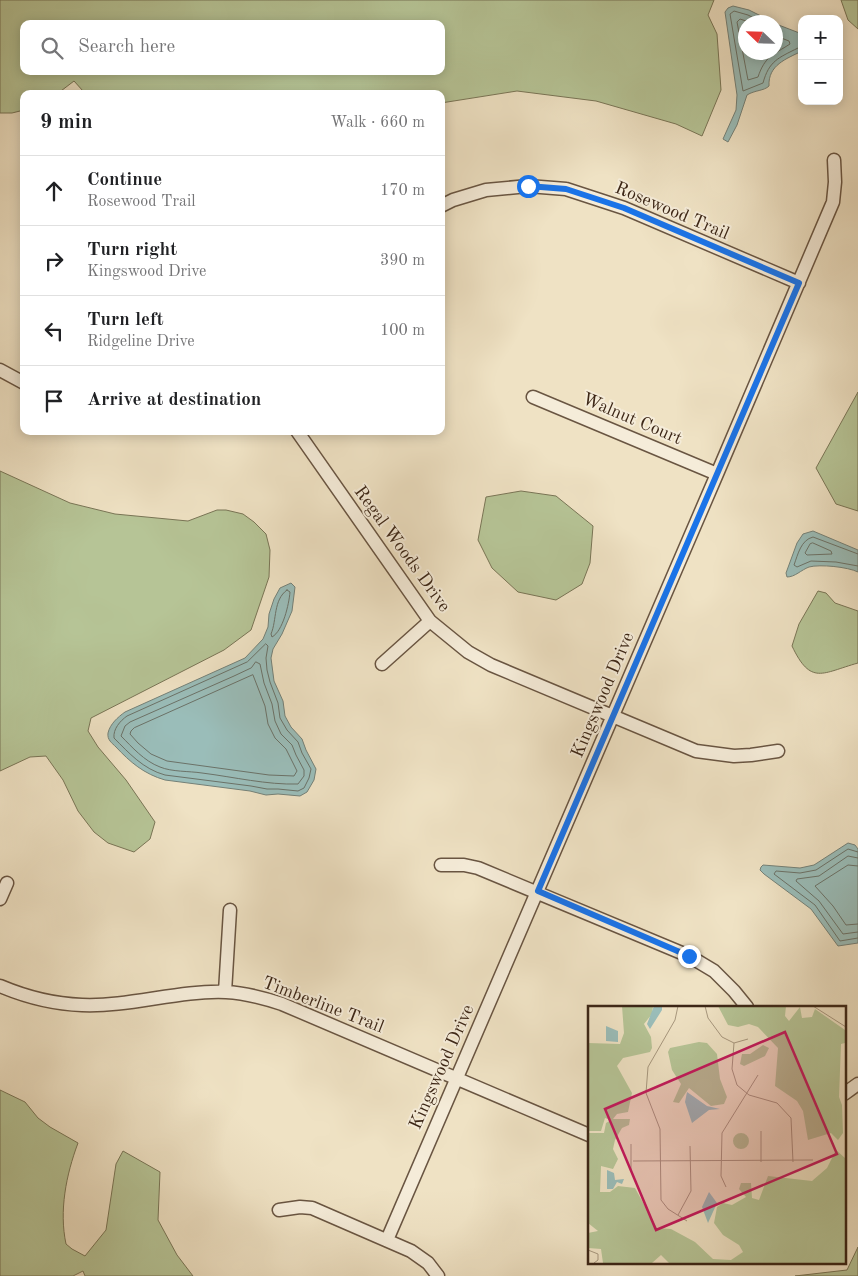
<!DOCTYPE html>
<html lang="en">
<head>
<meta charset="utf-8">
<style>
  body { margin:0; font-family:"Old Standard TT",serif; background:#f6f6f6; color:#202124 }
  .controls { position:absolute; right:15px; top:15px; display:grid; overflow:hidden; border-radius:10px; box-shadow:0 2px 12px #0003 }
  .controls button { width:45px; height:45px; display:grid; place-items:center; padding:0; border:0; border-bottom:1px solid #e0e0e0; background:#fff; color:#202124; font:25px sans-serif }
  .compass { position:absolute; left:738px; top:15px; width:45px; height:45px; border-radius:50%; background:#fff; box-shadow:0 2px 12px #0003; rotate:293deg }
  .stop { position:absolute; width:15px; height:15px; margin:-11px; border:4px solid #1a73e8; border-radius:50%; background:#fff }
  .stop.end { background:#1a73e8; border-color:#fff; box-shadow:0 1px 5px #0008 }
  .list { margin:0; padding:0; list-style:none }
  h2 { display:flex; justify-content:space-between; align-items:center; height:65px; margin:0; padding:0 20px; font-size:21px }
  h2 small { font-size:16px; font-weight:400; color:#757577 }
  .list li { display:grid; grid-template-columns:32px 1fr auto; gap:15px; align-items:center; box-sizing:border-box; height:70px; padding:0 20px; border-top:1px solid #e0e0e0 }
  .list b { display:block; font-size:19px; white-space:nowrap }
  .list p { margin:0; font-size:16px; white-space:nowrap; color:#757577 }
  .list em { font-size:16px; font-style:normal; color:#757577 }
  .icon { flex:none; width:28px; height:28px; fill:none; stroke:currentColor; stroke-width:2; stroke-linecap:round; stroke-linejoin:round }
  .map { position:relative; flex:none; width:858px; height:1276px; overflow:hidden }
  .search { position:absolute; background:#fff; box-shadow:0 2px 12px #0003; left:20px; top:20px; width:425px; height:55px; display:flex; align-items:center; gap:12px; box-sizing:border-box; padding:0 18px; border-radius:10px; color:#757577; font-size:19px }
  .panel { position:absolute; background:#fff; box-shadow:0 2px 12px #0003; left:20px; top:90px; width:425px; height:345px; border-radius:10px }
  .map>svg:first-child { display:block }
  .green { fill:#b6c496; stroke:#797556; fill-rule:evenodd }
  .water { fill:#9abdb9; stroke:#748178 }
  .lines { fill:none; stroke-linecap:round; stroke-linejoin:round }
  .shore { stroke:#6b7268; stroke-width:1 }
  .street-casing { stroke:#695542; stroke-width:15 }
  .street { stroke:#f5ecd9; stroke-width:12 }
  .route { stroke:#1a73e8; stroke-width:6 }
  .labels { text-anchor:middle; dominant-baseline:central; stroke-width:4; stroke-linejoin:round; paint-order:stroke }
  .street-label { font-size:18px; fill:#3c2616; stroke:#f5ecd9 }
  .inset-road { fill:none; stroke:#a7977e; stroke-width:1 }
  .view { fill:#c2185b; fill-opacity:0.15; stroke:#c2185b; stroke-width:2.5 }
  .inset-edge { fill:none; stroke:#3c2616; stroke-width:2.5 }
</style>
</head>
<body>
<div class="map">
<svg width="858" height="1276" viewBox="0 0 858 1276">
  <rect width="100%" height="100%" fill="#efe2c4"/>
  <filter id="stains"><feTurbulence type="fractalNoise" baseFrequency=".004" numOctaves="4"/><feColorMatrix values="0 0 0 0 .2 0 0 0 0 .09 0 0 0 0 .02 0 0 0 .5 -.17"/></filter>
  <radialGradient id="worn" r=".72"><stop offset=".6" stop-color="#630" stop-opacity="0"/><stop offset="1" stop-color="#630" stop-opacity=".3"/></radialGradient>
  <path class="green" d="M0 0H714L708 15 717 34 721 90 702 136 676 124 596 101 517 91 441 103V94H89L83 91 74 81 57 94H24V110L12 113H0ZM24 24H441V71H24Z
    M841 0H858V29L848 20Z
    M858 392V511L836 504 816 468Z
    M0 471 70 503 115 514 188 521 217 510H226L243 514 254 522 266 534 270 550 269 577 251 630 224 650 91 718 88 731 98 747 126 780 155 822 150 839 134 852 108 843 94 832 78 811 63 780 46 756 30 757 0 771Z
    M521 491 556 496 593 526 590 563 582 584 556 600 518 592 492 568 478 540 486 497Z
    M818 591 826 593 835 603 858 611V663C822 673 811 686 792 646L799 624Z
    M0 1090 25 1102 38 1118 50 1127 78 1143C66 1175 59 1211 66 1244L72 1249 85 1256 106 1230 116 1164 123 1151 160 1172 158 1220 177 1255 193 1276H85L83 1271 73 1276H0Z
    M858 1247V1276H795L847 1270Z"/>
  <path class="water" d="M733 6 749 10 773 22H746V52H776V24L802 34V51C786 59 768 65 769 86 764 91 755 90 747 95L737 125 728 142 723 139 736 110 737 95 725 12 728 8Z
    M813 531 858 550V572C848 567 820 564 809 567 801 570 795 577 787 577L786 573 797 543 803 534Z
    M291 583 295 587 292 611 282 634 273 649 271 658 274 681 283 701 285 716 291 727 302 739 306 750 316 769 314 780 307 792 300 796 278 794 266 795 250 791 165 780C144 774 130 762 116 747 112 743 107 740 108 733 110 724 118 717 125 712L245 658 263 639 268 627 269 614 274 599 280 588Z
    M848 843 855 845 858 849V943L838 946 811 909 764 874 760 870 761 867 763 865 800 868 814 865Z"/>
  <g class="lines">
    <path class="shore" d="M749 22 740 19 737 22 748 80 758 77C765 56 773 55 790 44L789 41 776 36
      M762 22 748 15 734 11 730 14 743 91 763 83C769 61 778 58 798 48L802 47
      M813 543 831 551 832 554 807 555 805 553 810 544Z
      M858 554 813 537C801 540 798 554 794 565L797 567 811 561 836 562 858 566
      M287 590 290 592C289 604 283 631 272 637L271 634C277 620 273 600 287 590Z
      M266 644 268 646 266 658 267 670 270 682 278 703 280 718 287 730 298 742 302 753 311 769 309 778 304 788 298 791 278 789H267L251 786 165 775C143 769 129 753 114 738 113 729 120 721 127 716L247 662Z
      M256 662 260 664 264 683 272 704 275 721 281 734 292 745 296 755 304 770V776L298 784C267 785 234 777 202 773 189 771 172 772 160 767 144 761 132 747 121 736L125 726 130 722 234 676 251 668Z
      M253 675 265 706 268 724 275 738 286 749 297 771 294 776 269 775 167 761 151 754 138 743 130 734 131 731 134 728Z
      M858 852 848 849 816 870 800 873 776 871 774 874 815 905 840 941 858 938
      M858 858 848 856 819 876 797 879 796 881 819 901 843 934 858 932
      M858 866 848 865 815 886 833 906 846 925 858 924"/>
    <g class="street-casing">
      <path id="street" d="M441 206 453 200 486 190 528 186 566 189 624 208 799 283
        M0 370 24 383
        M533 397 717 474
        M297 431 430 621 468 652 491 665 696 751 734 756 751 755 778 751
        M382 664 430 621
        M441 865H464L478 868 689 956 714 971 734 991 747 1007
        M0 899 7 883
        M0 986C26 997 53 1004 82 1005 130 1007 178 990 226 992 246 993 264 998 282 1004L589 1135
        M225 992 230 910
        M844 1094 858 1084
        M279 1210 300 1207 312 1208 411 1251 428 1263 438 1276
        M387 1240 717 474 833 202 835 182 834 160"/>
    </g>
    <use href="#street" class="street"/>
  </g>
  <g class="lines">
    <path class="route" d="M528 186 566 189 624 208 799 283 538 891 689 956"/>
  </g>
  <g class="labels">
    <g class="street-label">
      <text transform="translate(672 211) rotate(23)">Rosewood Trail</text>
      <text transform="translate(632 419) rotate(23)">Walnut Court</text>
      <text transform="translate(402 549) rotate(54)">Regal Woods Drive</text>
      <text transform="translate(603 695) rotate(-67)">Kingswood Drive</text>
      <text transform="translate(323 1005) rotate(21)">Timberline Trail</text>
      <text transform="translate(442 1067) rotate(-66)">Kingswood Drive</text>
    </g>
  </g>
  <g transform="translate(588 1006)">
    <rect width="258" height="258" fill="#efe2c4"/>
    <path d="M34 0H65L64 8 56 18 63 31 64 42 62 46 35 52 29 60 44 87 40 106 29 108 25 113H42L41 119 34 122 27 134 25 143 30 153 25 163 13 160 12 186H22L30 180 47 182 69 222 83 223 107 236 125 253 143 254 155 246 151 239 135 229 126 217 129 201 135 197 144 199 158 191 151 183 153 177H163L164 192 171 194 180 170 224 175 239 162 248 144 257 152V257H81L73 249 64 257H15L13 243 0 242V227L10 225 0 217V127H16L18 117 23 114 17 112 13 125H0V37L32 38 36 27ZM130 0H198L197 10 201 15 212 1 214 12 224 11 227 3 257 24V37L253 38 251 91 254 99 255 127 250 134 243 127 220 134 215 105 209 95 187 80 190 42 170 21 161 18 150 21 140 19ZM111 36 119 37 129 48 132 73 139 91 136 98 123 100 101 82 91 97 85 96 93 78 84 64 80 46 82 42ZM175 39 181 42 177 50 156 60 152 58 154 48H162ZM145 135a8 8 0 1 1 16 0a8 8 0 1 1-16 0Z" fill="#b6c496"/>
    <path d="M66 0H74V4L62 23 59 18ZM18 20 30 25V36L18 35ZM99 86 119 100 132 103 121 104 104 117 97 96ZM19 164 26 167 27 174 36 173 34 178 29 176 25 183H19ZM121 186 129 197 120 217 114 201Z" fill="#9abdb9"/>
    <path class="inset-road" d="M90 0 87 14 60 61 58 87 72 123 73 194 80 203 99 215M117 0 120 12 134 31 146 37 160 33M225 0 258 21M146 37 144 63 149 79 161 89 189 97 203 112 205 156M173 125V156M45 155 225 154M43 166V138M138 181 133 170 134 127 170 69M90 209 103 185 102 140M0 244 10 248V254L6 257"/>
    <path class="view" d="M197 26 249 148 68 224 17 103Z"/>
    <rect width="258" height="258" class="inset-edge"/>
  </g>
  <rect width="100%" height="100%" filter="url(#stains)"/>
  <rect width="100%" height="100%" fill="url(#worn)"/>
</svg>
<div class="controls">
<button>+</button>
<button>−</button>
</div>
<svg class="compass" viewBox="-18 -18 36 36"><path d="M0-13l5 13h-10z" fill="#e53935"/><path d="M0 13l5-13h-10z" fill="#757577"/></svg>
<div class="stop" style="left:528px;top:186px"></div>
<div class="stop end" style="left:689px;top:956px"></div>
<div class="search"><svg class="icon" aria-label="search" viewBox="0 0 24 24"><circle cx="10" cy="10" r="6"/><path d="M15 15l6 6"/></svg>Search here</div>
<section class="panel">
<h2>9 min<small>Walk · 660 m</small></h2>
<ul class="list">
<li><svg class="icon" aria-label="ahead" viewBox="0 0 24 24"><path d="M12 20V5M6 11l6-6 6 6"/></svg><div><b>Continue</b><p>Rosewood Trail</p></div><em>170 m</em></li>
<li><svg class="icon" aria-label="right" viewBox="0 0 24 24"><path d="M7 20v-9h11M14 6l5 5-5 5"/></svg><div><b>Turn right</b><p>Kingswood Drive</p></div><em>390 m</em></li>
<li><svg class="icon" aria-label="left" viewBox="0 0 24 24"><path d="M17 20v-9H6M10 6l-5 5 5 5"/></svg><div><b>Turn left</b><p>Ridgeline Drive</p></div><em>100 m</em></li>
<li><svg class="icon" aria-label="arrive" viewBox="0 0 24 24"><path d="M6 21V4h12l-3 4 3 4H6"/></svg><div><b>Arrive at destination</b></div></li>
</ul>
</section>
</div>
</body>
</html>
